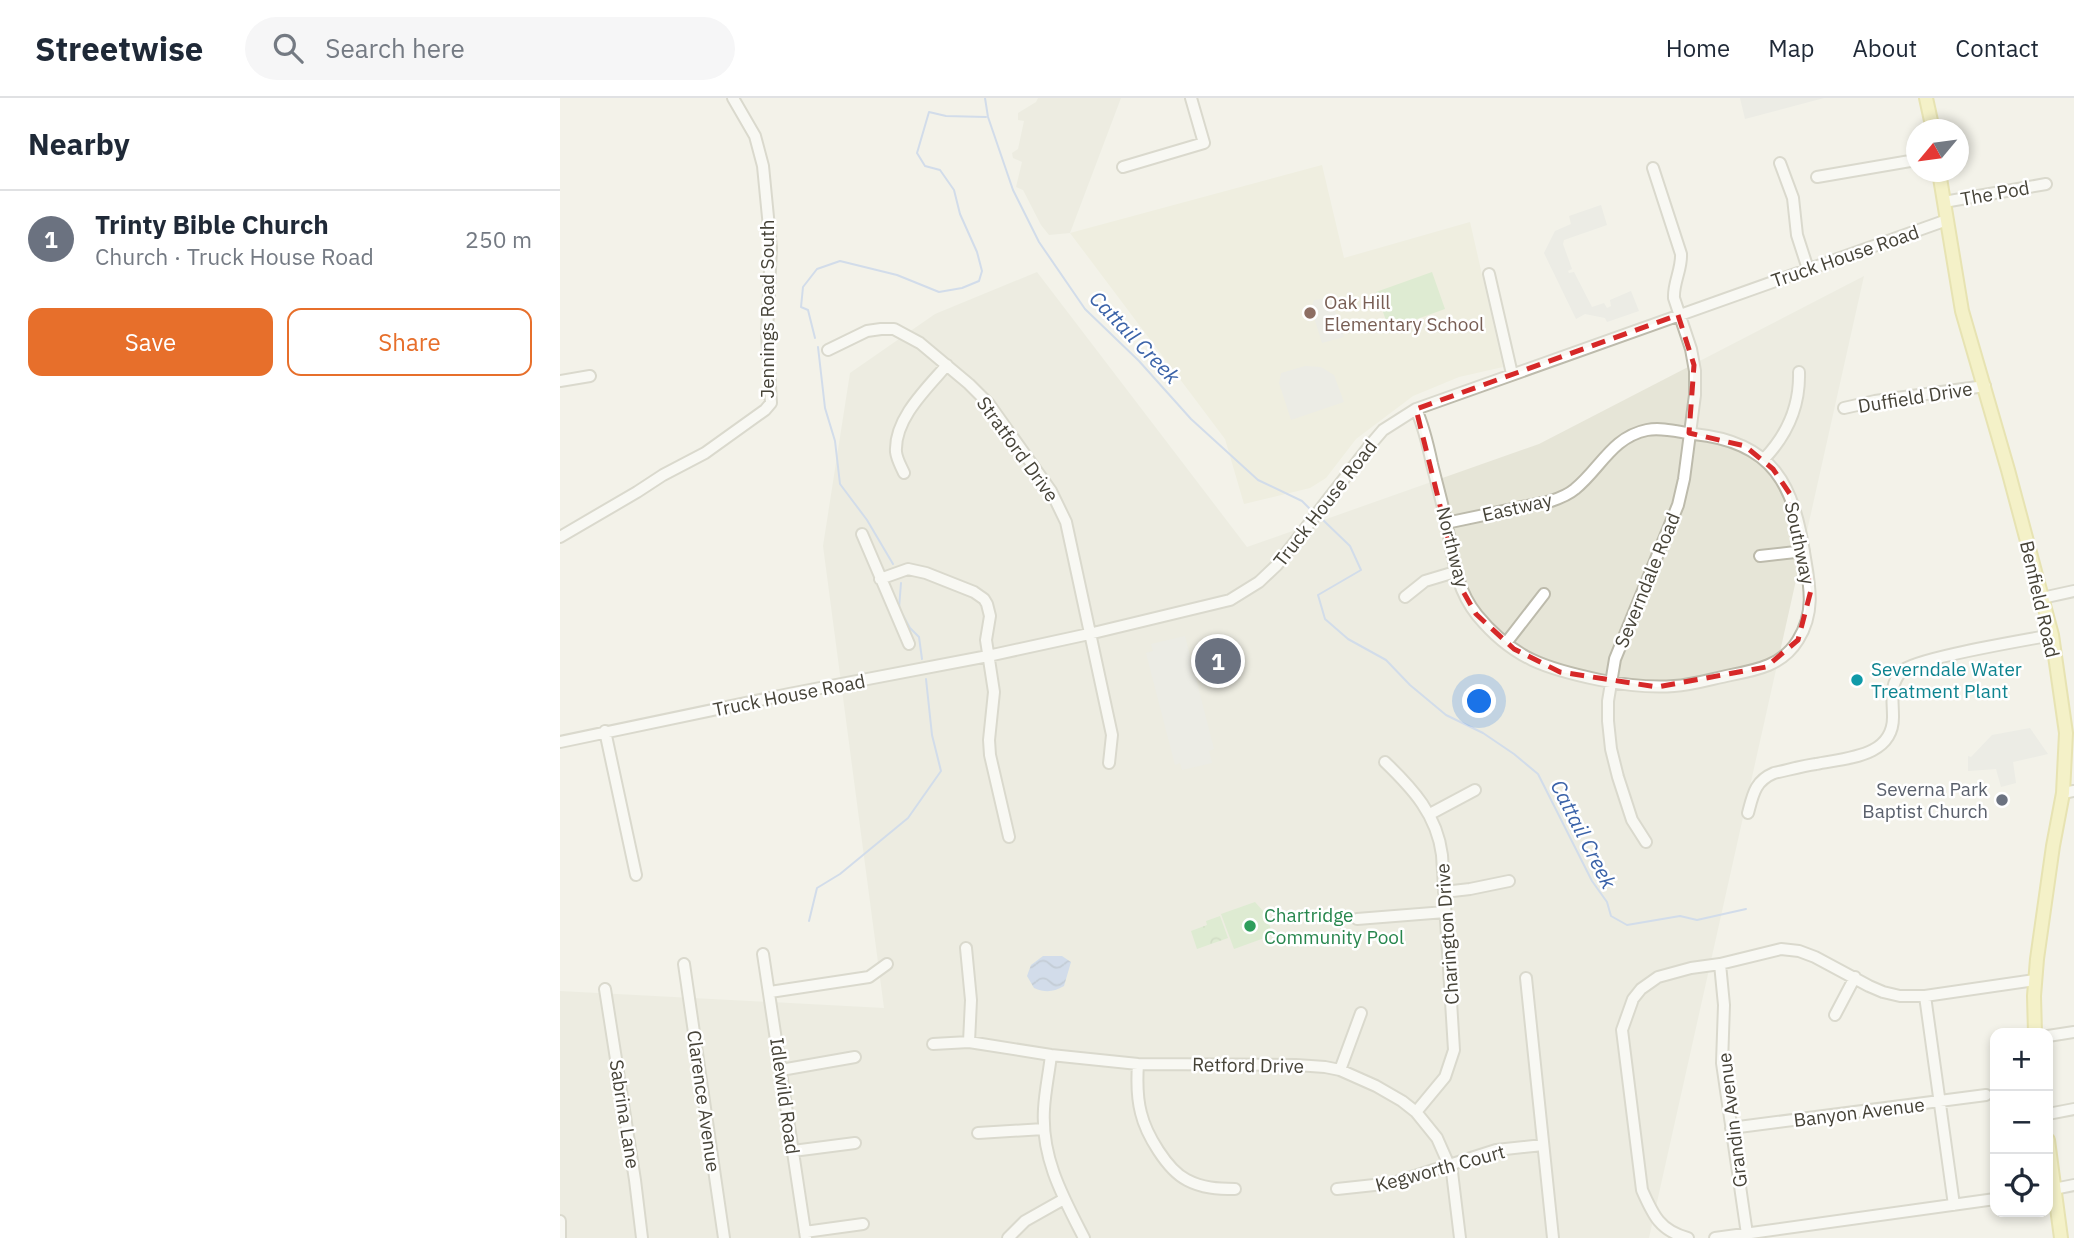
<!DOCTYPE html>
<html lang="en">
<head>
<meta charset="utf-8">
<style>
  body { margin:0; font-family:"IBM Plex Sans",sans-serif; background:#f6f6f7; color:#1f2937 }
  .controls { position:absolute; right:21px; bottom:21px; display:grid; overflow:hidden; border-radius:14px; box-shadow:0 4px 10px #0003 }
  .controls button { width:63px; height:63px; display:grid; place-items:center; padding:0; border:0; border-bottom:2px solid #e0e1e3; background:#fff; color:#1f2937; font:35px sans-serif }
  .compass { position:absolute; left:1346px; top:21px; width:63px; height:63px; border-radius:50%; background:#fff; box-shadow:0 4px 10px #0003; rotate:241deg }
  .you { position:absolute; left:920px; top:604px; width:24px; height:24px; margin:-18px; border:5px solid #fff; border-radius:50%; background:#1a73e8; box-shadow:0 0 0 10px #1a73e833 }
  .badge { display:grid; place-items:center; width:46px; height:46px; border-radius:50%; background:#e76f2b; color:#fff; font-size:23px; font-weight:700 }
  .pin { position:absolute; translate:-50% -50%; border:4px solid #fff; box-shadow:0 2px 7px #0006 }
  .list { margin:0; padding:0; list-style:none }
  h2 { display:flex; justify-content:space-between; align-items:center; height:91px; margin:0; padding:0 28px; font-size:30px }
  h2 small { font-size:23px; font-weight:400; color:#747a83 }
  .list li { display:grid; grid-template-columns:46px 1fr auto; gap:21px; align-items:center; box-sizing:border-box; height:98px; padding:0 28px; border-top:2px solid #e0e1e3 }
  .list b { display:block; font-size:26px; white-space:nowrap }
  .list p { margin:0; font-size:23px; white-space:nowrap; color:#747a83 }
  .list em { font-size:23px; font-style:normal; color:#747a83 }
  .actions { display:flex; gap:14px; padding:21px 28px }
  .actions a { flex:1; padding:16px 0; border:2px solid #e76f2b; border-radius:14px; text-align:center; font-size:24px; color:#e76f2b }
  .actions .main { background:#e76f2b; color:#fff }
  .icon { flex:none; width:38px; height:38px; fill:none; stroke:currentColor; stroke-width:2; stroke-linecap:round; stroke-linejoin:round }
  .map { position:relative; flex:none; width:1514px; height:1140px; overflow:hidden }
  header { display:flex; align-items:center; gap:42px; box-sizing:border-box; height:98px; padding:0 35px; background:#fff; border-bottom:2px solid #e0e1e3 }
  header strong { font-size:33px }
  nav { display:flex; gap:38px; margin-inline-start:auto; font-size:24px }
  .search { width:490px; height:63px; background:#f6f6f7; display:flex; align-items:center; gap:18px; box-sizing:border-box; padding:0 24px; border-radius:38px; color:#747a83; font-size:26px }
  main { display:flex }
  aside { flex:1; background:#fff }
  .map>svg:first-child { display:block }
  .residential { fill:#e6e5d7 }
  .education { fill:#ebe9d4 }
  .forest { fill:url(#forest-crowns) }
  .pitch { fill:#c5e3b5 }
  .parking { fill:#e4e4e0 }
  .water { fill:url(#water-waves) }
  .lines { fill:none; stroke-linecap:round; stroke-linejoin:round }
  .stream { stroke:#aac2ea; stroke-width:2 }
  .minor-casing { stroke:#bdbbac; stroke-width:14 }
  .major-casing { stroke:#d9d070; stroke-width:16 }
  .minor { stroke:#fff; stroke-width:10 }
  .major { stroke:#f5ef9f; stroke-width:12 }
  .marked { fill:none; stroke:#d62828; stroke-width:5; stroke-dasharray:14 9; stroke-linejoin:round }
  .education-dot { fill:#8d6e63; stroke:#fff; stroke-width:2.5 }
  .culture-dot { fill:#0f9aa8; stroke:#fff; stroke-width:2.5 }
  .worship-dot { fill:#6b7280; stroke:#fff; stroke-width:2.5 }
  .leisure-dot { fill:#2e9e5b; stroke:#fff; stroke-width:2.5 }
  .labels { text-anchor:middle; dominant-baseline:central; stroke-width:5; stroke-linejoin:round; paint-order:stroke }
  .street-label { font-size:19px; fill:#464338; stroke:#fff }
  .education-label { font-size:19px; fill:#785e54; stroke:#fff; text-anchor:start }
  .culture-label { font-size:19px; fill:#0d838f; stroke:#fff; text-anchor:start }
  .worship-label { font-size:19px; fill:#5b616d; stroke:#fff; text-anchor:end }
  .leisure-label { font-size:19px; fill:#27864d; stroke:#fff; text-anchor:start }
  .water-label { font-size:21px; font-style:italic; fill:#3a62a8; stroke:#fff }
</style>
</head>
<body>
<header>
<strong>Streetwise</strong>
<div class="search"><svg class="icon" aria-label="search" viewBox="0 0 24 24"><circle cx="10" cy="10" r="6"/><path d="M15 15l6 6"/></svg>Search here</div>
<nav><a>Home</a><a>Map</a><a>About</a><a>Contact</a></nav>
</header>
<main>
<aside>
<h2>Nearby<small></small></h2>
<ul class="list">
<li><span class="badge" style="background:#6b7280">1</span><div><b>Trinty Bible Church</b><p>Church · Truck House Road</p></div><em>250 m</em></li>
</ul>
<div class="actions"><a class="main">Save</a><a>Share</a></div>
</aside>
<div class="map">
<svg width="1514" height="1140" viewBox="0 0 1514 1140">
  <defs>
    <pattern id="forest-crowns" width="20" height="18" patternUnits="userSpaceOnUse" patternTransform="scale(1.75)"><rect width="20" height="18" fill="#c5e3b5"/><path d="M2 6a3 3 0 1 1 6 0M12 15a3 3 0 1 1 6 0" fill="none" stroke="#abc49c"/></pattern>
    <pattern id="water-waves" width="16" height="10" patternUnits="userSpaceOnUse" patternTransform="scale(1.75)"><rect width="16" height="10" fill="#aac2ea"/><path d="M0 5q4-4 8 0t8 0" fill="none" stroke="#8c9fbf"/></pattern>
  </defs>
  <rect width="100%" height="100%" fill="#f3f2e9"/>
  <path class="residential" d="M478 0H561L510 135 489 137 481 127 463 92 456 89 462 64 453 60 452 55 458 51 464 23 458 22V15L476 4Z
    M477 174 687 449 979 346 1304 178 1089 1140H0V893L324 910 263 448 290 275 375 216Z"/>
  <path class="education" d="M762 67 784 160 910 124 943 269 899 279 853 298 796 341 766 380 750 390 684 406 665 341 510 135Z"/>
  <path class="forest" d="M660 818 668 840 637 851 631 833 647 827 646 823Z"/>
  <path class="pitch" d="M872 174 885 211 829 231 816 194Z
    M695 804 710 821 708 823 713 837 674 851 661 816Z"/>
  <path class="parking" d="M1180 0H1264L1185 21Z
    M1041 107 1047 127 1004 142 1003 146 1012 171 1008 173 1009 175 1014 174 1032 209 1044 205 1047 210 1051 208 1050 202 1071 193 1079 213 1047 224 1045 220 1025 216 1016 221 984 155 995 133 1011 126 1009 118Z
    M771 200 784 239 762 245 751 210 754 202Z
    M745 268 761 269 774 277 784 304 731 322 719 285 721 275Z
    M625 538 654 651 649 653 652 665 622 672 620 665 615 667 586 555 593 553 591 546Z
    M1470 630 1488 656 1453 664 1456 685 1441 689 1436 671 1408 673V658L1411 659 1432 637Z"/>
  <path class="water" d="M483 858H502L511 864 504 888C493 894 486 895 474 890L467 878 471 867Z"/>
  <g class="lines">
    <path class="stream" d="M425 0 428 19 453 92 479 144 525 211 579 263 631 321 698 382 742 403 750 411
      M255 240 248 212 241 209 243 189 257 171 280 163 337 177 379 194 402 190 419 183 422 173 417 154 400 116 394 92 380 72 365 68 357 55 369 14 386 18 426 19
      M258 249 265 310 275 343 280 386 307 422 333 466
      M763 422 790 448 801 472 758 497 765 521 788 541 826 562 850 587 886 617 923 635 954 656 978 676 1032 783 1047 804 1051 818 1067 827 1120 818 1137 822 1186 811
      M341 485 339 510 350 530 359 539 362 561
      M249 823 257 790 280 776 348 720 381 673 372 637 366 581"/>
    <g class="minor-casing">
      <path id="minor" d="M1220 65 1233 100 1237 137 1248 171
        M563 69 644 45 631 0
        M1257 79 1356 62
        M1384 104 1486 86
        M929 176 952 276
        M268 252 307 233 321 231H334L360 245 409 286 429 306 491 393 506 424 552 637 549 665
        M0 283 30 278
        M1284 310 1315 303 1425 288
        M856 311C864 329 868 347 872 366 877 387 883 407 887 428 893 460 896 491 917 517 953 561 987 571 1040 582 1065 587 1088 590 1114 588 1133 587 1151 581 1171 577 1197 572 1223 567 1238 542 1255 515 1250 489 1245 460 1234 387 1214 344 1134 336 1119 334 1102 329 1087 332 1052 339 1040 371 1015 391 1008 397 1000 400 991 403L886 425
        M1204 361C1227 337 1240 307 1239 274
        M344 375C341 368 337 362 336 354 334 321 367 290 387 267
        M302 436 349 546
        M0 439 77 394 103 377 145 355 205 312 211 305 207 235 211 150 203 68 195 38 173 0
        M1200 458 1244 453
        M320 481 348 471 366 475 414 494 424 501 427 506 430 518 426 542 434 594 429 642 430 657 449 739
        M845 499 865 483 895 474
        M1482 500 1514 493
        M946 545 984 496
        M45 633 76 777
        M0 644 229 596 428 558 529 536 670 502 699 484 717 467 811 346 823 332 856 311 1387 122
        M825 664C853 691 877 717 882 757L894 952 885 979 856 1014
        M1503 695 1514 693
        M1188 715C1193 696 1195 683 1214 675 1228 672 1242 668 1256 666 1286 660 1334 659 1333 618 1333 602 1329 586 1342 573 1355 560 1467 542 1492 537
        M870 716 915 692
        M1086 744 1072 722 1058 679 1051 651 1048 623V603L1055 561 1118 407 1124 381 1135 297V273L1131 251 1114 200C1113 185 1122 171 1121 156L1093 70
        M884 794 910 791 949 783
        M797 821 885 814
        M406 850 411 902 409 944
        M203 856 246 1140
        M124 866 164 1140
        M1160 866 1164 907 1162 965 1187 1136
        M966 880 993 1140
        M45 891 75 1082 82 1140
        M210 894 309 879 327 866
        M1365 898 1394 1107
        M1275 917 1295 879
        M1488 938 1514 934
        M373 946 409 944 491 957 578 966 736 967 765 969 780 972 816 988 842 1003 856 1014 877 1040 892 1074 900 1140
        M491 957C489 975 485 993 484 1011 481 1060 503 1099 524 1140
        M578 966C577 981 577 1000 581 1015 586 1036 607 1072 627 1082 642 1090 658 1091 675 1091
        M221 972 295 959
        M780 972 801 915
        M1488 1016 1514 1011
        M1171 1030 1426 997
        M418 1035 484 1031
        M233 1053 295 1045
        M777 1091 833 1085 936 1052 983 1047
        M1494 1091 1514 1087
        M0 1123V1140
        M245 1134 303 1126
        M448 1140 465 1123 504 1101
        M1128 1140C1100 1133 1093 1117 1082 1092L1062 932 1073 901 1081 891 1098 879 1131 870 1160 866 1221 851 1239 853 1255 859 1309 888 1323 894 1340 898H1365L1475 882
        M1155 1140 1435 1101"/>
    </g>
    <g class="major-casing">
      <path id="major" d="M1366 0 1373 32
        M1379 74 1402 213 1448 372 1492 537 1506 635 1503 695 1493 748 1477 861 1474 898 1475 935
        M1488 1042 1501 1140"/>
    </g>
    <use href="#minor" class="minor"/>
    <use href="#major" class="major"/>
  </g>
  <path d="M0 0H1514V1140H0ZM1118 217 1134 267 1129 335 1185 348 1213 371 1230 396 1251 492 1238 542 1206 569 1097 589 1000 574 954 551 916 516 900 488 856 311Z" fill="#f3f2e9" fill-opacity=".55" fill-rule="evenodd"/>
  <path class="marked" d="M1118 217 1134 267 1129 335 1185 348 1213 371 1230 396 1251 492 1238 542 1206 569 1097 589 1000 574 954 551 916 516 900 488 856 311Z"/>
  <circle class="education-dot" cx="750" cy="215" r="7"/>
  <circle class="culture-dot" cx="1297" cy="582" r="7"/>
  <circle class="worship-dot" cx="1442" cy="702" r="7"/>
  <circle class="leisure-dot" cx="690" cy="828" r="7"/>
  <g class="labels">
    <g class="street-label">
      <text transform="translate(1435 95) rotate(-10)">The Pod</text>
      <text transform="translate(1285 158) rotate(-19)">Truck House Road</text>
      <text transform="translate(207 211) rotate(-90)">Jennings Road South</text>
      <text transform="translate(1355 299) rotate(-9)">Duffield Drive</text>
      <text transform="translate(458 351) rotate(54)">Stratford Drive</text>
      <text transform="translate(765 405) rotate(-52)">Truck House Road</text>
      <text transform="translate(957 409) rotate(-13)">Eastway</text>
      <text transform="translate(1240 445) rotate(78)">Southway</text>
      <text transform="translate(893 449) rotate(76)">Northway</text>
      <text transform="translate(1087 482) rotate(-68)">Severndale Road</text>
      <text transform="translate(1480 501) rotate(77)">Benfield Road</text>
      <text transform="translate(229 597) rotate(-11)">Truck House Road</text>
      <text transform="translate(887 836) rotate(-94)">Charington Drive</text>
      <text transform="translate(688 967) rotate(1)">Retford Drive</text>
      <text transform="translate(225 998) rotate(82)">Idlewild Road</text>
      <text transform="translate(144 1003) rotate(82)">Clarence Avenue</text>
      <text transform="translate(1299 1014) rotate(-7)">Banyon Avenue</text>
      <text transform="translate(65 1016) rotate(81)">Sabrina Lane</text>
      <text transform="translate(1172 1022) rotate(-97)">Grandin Avenue</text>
      <text transform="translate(880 1070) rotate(-15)">Kegworth Court</text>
    </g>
    <g class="education-label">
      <text x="764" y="204">Oak Hill<tspan x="764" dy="22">Elementary School</tspan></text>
    </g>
    <g class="culture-label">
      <text x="1311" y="571">Severndale Water<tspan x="1311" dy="22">Treatment Plant</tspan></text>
    </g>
    <g class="worship-label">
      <text x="1428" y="691">Severna Park<tspan x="1428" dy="22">Baptist Church</tspan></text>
    </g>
    <g class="leisure-label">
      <text x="704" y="817">Chartridge<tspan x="704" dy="22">Community Pool</tspan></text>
    </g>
    <g class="water-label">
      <text transform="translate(575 239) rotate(46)">Cattail Creek</text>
      <text transform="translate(1024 736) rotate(63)">Cattail Creek</text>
    </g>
  </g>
</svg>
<div class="controls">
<button>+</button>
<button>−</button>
<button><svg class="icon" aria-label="locate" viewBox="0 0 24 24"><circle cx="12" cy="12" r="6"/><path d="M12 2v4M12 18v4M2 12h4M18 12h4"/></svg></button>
</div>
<svg class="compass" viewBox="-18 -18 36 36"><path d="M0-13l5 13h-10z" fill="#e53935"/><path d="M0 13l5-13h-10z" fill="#747a83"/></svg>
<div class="you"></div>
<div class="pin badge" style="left:658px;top:563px;background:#6b7280">1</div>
</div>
</main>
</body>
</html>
